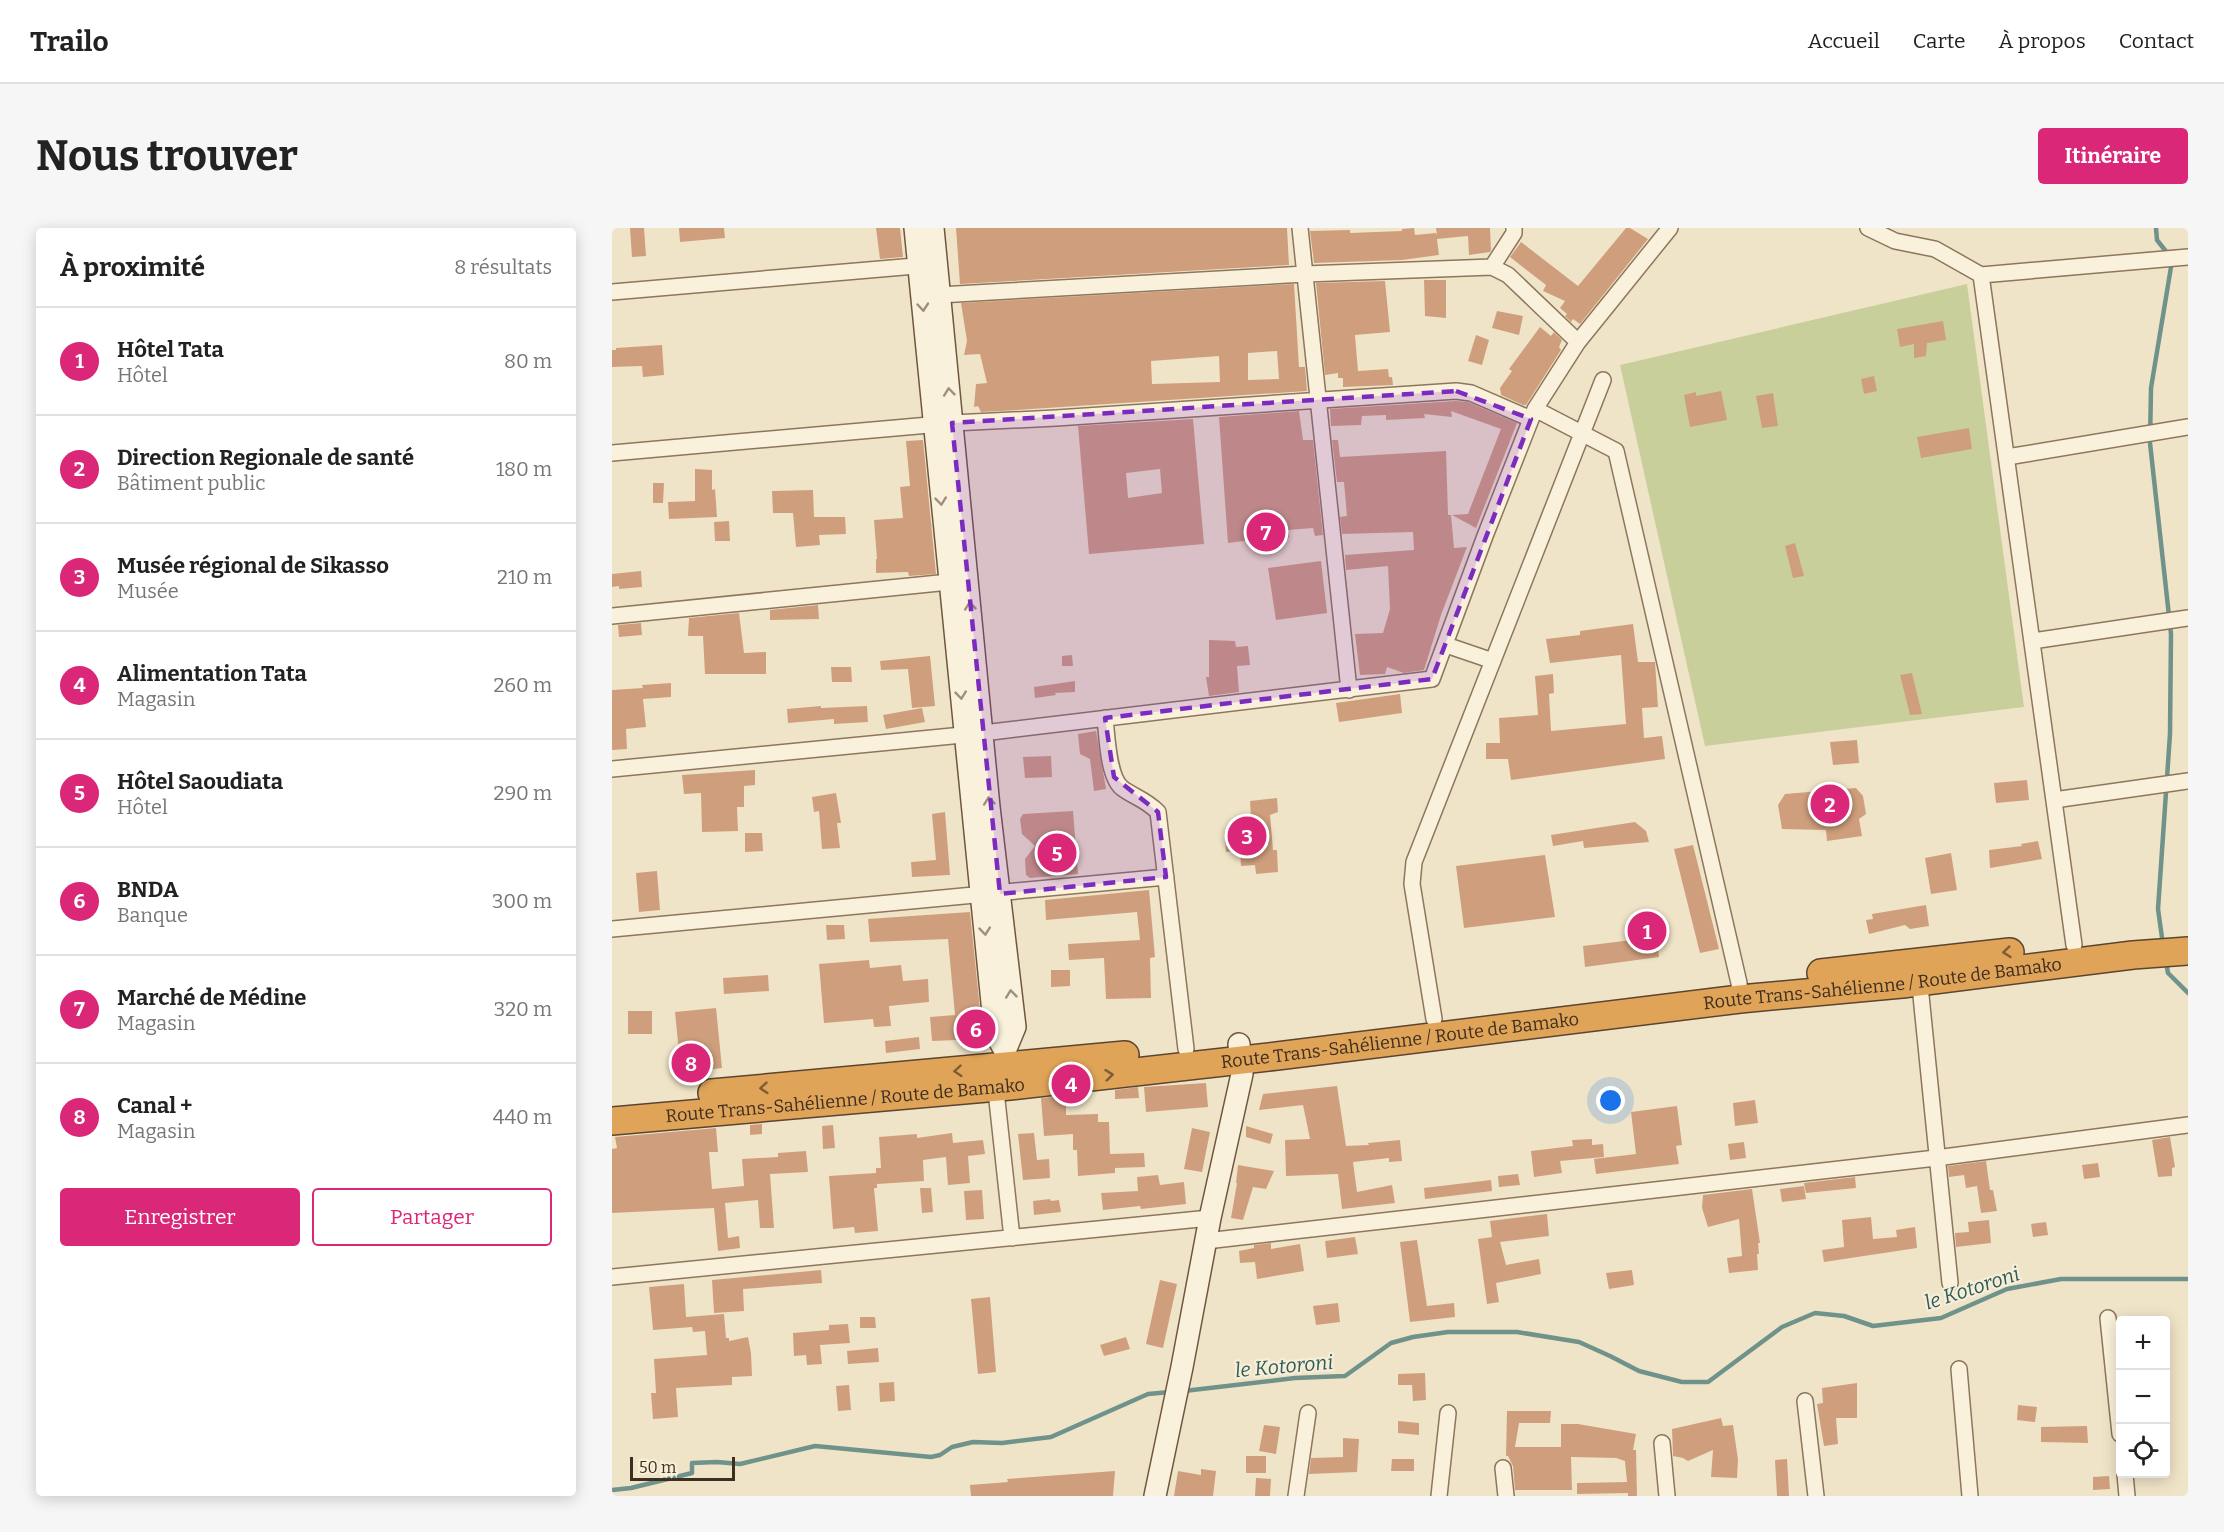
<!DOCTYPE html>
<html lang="fr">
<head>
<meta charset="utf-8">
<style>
  body { margin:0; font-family:Bitter,serif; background:#f6f6f6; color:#222 }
  .controls { position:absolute; right:18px; bottom:18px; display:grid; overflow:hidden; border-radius:6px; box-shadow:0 3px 15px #0003 }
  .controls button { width:54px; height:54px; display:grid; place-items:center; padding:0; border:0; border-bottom:2px solid #e0e0e0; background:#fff; color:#222; font:30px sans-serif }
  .scale { position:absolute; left:18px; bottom:15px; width:105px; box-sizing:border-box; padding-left:6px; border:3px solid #3d2e20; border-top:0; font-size:16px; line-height:21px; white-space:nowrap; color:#3d2e20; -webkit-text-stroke:4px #f7eed8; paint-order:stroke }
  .you { position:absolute; left:999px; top:873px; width:21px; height:21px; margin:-15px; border:4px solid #fff; border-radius:50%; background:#1a73e8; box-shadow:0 0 0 9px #1a73e833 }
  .badge { display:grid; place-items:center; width:39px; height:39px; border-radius:50%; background:#db2777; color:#fff; font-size:20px; font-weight:700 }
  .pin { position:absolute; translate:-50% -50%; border:3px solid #fff; box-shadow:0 2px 6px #0006 }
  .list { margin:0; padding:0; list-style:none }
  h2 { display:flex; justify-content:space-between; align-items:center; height:78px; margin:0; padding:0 24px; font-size:26px }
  h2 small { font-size:20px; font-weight:400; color:#767676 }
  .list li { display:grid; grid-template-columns:39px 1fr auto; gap:18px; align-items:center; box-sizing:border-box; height:108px; padding:0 24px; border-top:2px solid #e0e0e0 }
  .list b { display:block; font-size:22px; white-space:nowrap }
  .list p { margin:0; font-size:20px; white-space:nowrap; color:#767676 }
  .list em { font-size:20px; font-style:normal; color:#767676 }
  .actions { display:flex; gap:12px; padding:18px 24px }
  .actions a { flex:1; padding:14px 0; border:2px solid #db2777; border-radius:6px; text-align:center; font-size:21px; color:#db2777 }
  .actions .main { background:#db2777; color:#fff }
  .icon { flex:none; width:33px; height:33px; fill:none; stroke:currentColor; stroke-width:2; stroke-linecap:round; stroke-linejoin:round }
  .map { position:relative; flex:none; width:1576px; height:1268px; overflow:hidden; border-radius:6px }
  header { display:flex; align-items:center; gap:36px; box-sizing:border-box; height:84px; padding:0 30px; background:#fff; border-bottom:2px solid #e0e0e0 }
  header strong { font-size:28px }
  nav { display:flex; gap:33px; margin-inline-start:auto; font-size:21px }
  .intro { display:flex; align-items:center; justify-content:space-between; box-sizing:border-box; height:144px; padding:0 36px }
  h1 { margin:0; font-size:42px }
  .button { padding:15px 27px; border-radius:6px; background:#db2777; color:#fff; font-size:21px; font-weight:700 }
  main { display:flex; gap:36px; padding:0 36px }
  aside { flex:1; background:#fff; border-radius:6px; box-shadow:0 3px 15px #0003 }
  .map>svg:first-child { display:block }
  .green { fill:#c9cf9b }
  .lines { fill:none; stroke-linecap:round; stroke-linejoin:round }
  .stream { stroke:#6f938a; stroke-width:4.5 }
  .building { fill:#cf9f7d; fill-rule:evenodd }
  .street-casing { stroke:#8d765c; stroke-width:18 }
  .secondary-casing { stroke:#6f573f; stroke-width:24 }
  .highway-casing { stroke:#5b4430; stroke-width:30 }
  .street { stroke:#faf1dc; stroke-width:15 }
  .secondary { stroke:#faf1dc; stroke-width:21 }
  .highway { stroke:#e0a458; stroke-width:27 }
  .oneway { stroke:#9c907e }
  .oneway2 { stroke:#7e5d36 }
  .marked { fill:#7b2cbf; fill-opacity:0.2; stroke:#7b2cbf; stroke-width:4.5; stroke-dasharray:12 8; stroke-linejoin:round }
  .labels { text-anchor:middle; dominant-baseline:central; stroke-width:4.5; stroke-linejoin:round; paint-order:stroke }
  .street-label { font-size:18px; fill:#3d2e20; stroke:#f7eed8 }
  .water-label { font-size:20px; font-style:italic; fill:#2f5d5a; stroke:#f7eed8 }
</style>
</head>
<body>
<header>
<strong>Trailo</strong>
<nav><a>Accueil</a><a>Carte</a><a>À propos</a><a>Contact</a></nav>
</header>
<div class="intro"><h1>Nous trouver</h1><a class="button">Itinéraire</a></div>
<main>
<aside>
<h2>À proximité<small>8 résultats</small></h2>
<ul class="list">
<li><span class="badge">1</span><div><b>Hôtel Tata</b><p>Hôtel</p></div><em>80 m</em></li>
<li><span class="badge">2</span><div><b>Direction Regionale de santé</b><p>Bâtiment public</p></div><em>180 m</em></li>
<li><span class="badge">3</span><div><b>Musée régional de Sikasso</b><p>Musée</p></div><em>210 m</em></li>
<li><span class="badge">4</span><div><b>Alimentation Tata</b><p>Magasin</p></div><em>260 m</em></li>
<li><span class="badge">5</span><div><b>Hôtel Saoudiata</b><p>Hôtel</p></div><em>290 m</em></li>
<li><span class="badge">6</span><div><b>BNDA</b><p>Banque</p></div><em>300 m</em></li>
<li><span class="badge">7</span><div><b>Marché de Médine</b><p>Magasin</p></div><em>320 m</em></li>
<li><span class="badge">8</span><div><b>Canal +</b><p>Magasin</p></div><em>440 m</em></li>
</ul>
<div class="actions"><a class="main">Enregistrer</a><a>Partager</a></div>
</aside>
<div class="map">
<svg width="1576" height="1268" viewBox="0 0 1576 1268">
  <rect width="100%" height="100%" fill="#f0e4c8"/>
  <path class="green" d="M1355 56 1412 479 1093 518 1008 137Z"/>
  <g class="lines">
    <path class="stream" d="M1544 0 1545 12 1556 26
      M1551 717 1546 681 1558 506 1559 406 1538 215 1539 160 1560 33
      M1554 734 1556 745 1576 765
      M572 1163 683 1150 733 1148 779 1115 801 1109 836 1104H905L967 1114 998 1128 1027 1143 1070 1154H1096L1170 1099 1203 1085 1232 1088 1261 1098 1329 1090 1395 1061 1449 1051H1576
      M0 1262 19 1260 80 1245V1235L105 1234 128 1236 203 1218 319 1229 328 1227 340 1219 361 1214 390 1215 439 1209 536 1166 558 1164"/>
  </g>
  <path class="building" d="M18 0H32L34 28 20 29Z
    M67 0H112L113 10 68 14Z
    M264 0H288L291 29 268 31Z
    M344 0H675L677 37 348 56Z
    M802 0 803 7 824 5 825 8 824 0H878L879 22 878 24 857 27 856 8 825 11 827 27 790 32 702 35 698 3 738 2V5L790 3V1Z
    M1014 0H1018L1036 11 968 96 961 91 959 94 953 88 955 86 948 80 953 73 931 63 934 57 898 29 909 14 966 58Z
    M812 52H834V90L813 88Z
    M773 53 778 104 743 107 746 143 776 141 777 149H780L781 157 731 159V150H726V145L713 147 704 55Z
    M682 56 687 139H693L695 163 389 183 369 184 366 178 362 179 364 156 375 155 368 126 352 127 355 113 349 75ZM665 123 667 151 636 152V125ZM607 128 608 154 540 156 539 133Z
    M885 83 911 88 907 107 880 100Z
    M1331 93 1334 112 1315 115 1314 128 1302 130V116L1288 119 1285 101Z
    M928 99 939 108 942 104 950 112 947 119 949 122 914 177H911L889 167 888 160 900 143 897 141Z
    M864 107 877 112 870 137 856 133Z
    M50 117 52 147 31 149 30 138 0 139V122H4V120Z
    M1262 148 1265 163 1252 166 1249 151Z
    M1109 163 1115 192 1078 199 1072 167 1084 164V168Z
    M1161 165 1166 198 1150 200 1144 168Z
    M844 173 856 174 905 195 864 300 840 287 856 286 889 201 839 183 840 189 812 186 813 190 774 192V187L750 188 749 197 719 198 718 181Z
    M687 183 691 212H701L711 307 703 308 701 300 676 302 677 309 664 312 639 317V312L616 315 607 189Z
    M581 191 592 316 477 326 466 198ZM548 241 550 265 516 270 514 245Z
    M1357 200 1360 221 1309 230 1305 209Z
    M311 212 324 346 297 348 296 344 264 345V331H265L262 292 291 290 288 259 298 258 294 213Z
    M720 212H726L728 229 834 223 836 287H839L842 320 855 319 829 387 812 442 792 445 775 439 773 446 748 447 743 406 771 405 778 381 776 338 734 342 733 327 802 322 801 304 730 306 728 289 735 288 732 254H725Z
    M83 241 100 242V262L103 261 105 289 57 291 56 274 83 273Z
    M41 255H52L51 275H41Z
    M201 262 202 289H233L234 306 207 307 208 317 184 319 181 285H161L160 263Z
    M117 293 118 313H103L102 294Z
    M1183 315 1192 348 1181 350 1173 318Z
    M709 333 715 385 664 392 656 340Z
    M29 343 30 359 7 361V358L0 359V346Z
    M206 377 207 391 158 392V382Z
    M127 385 132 425 154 424V446H93L91 408H76L77 390Z
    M29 395 30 407 7 409 6 397Z
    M1021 396 1026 434H1043L1046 479 1030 480 1032 510 1050 508 1053 531 899 552 896 531H874V515H888L887 490 926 487 923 448 941 446 942 465 937 466 939 503 1014 496 1009 427 938 435 934 411 968 407V403Z
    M597 412 623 413 624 419 636 418 638 437 625 438 627 464 597 468 594 449H597Z
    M460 427 461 438H450V428Z
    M318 428 323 478 300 480 296 441 269 442 268 433Z
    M219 439H239L240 454H220Z
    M1300 445 1310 486 1298 487 1288 447Z
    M463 453V464L443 465 444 467 423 470 422 459Z
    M59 455V469L31 471 34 499 14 501 15 521 0 522V462L31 460 30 457Z
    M788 466 790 485 727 494 724 475Z
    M209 478V480L255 478 256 494 222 496V491L176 495 175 481Z
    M310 480 313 494 274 501 271 487Z
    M484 503 494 561 482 563 478 531 468 526 466 506Z
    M1245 512 1247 535 1221 537 1218 514Z
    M439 528 440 549 413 550 411 529Z
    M143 542V557L132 558V579H125L126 603 90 604 89 565 72 566 70 547Z
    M1415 552 1417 572 1384 575 1382 555Z
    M1244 560 1251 568 1254 586 1247 591 1250 608 1215 613 1214 602 1170 601 1166 577 1173 566Z
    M224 565 229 595H225L228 620 210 621 207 583 202 584 200 569Z
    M665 570 666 584 658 587 661 622H665L666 644 644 646 643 637 629 638 628 622 614 624 613 610 626 609 625 591 639 590 638 573Z
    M461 583 466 646 418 650 414 647 413 631 423 618 410 606 408 591 411 586Z
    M333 584 338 647 300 649 299 634 324 632 320 586Z
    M1023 594 1034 603 1037 614 972 620 971 613 941 618 939 607Z
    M133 605H150L151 623 133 624Z
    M1426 613 1430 631 1378 640 1377 622 1410 618 1409 616Z
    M1081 617 1107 721 1088 725 1062 621Z
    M1339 625 1345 662 1319 666 1313 630Z
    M933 627 943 689 852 700 844 638Z
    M45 643 48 682 27 684 24 645Z
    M537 662 543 729 538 730 539 770 494 771 492 730 457 732 456 716 528 712 525 684 434 692 433 672Z
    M1314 677 1317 698 1298 701 1293 697 1257 706 1254 692 1261 691 1260 686Z
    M358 684 371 811 320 813 318 789 343 787 336 711 258 714 256 691Z
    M214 697H232L233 711 215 712Z
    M1045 709 1047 729 973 739 971 718Z
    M257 732 258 740 289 737 291 753 316 751 317 774 277 778 279 798 262 799 261 791 212 795 207 736Z
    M439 742H458V758L439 759Z
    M156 747 157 763 112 766 111 750Z
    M104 780 110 840 69 845 63 784Z
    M16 783H40V806H16Z
    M307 809 308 821 274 825 273 813Z
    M594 855 596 879 534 884 532 859Z
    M725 858 734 918 757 917 756 915 788 912 790 933 777 934V930L741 934 745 964 780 957 783 975 730 981 726 946 674 948 673 912 698 911 691 877 647 882 651 866Z
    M526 859 527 870 503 871V862Z
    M454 868V887L486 886V894H497L498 926 532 925 533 939 503 940V945L466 948 465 922H461V906L432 908 429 870Z
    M1143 872 1146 895 1123 898 1121 875Z
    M1065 878 1070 917 1064 918 1067 936 984 946 982 931 1024 926 1019 884Z
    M150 896V906L138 907V897Z
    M221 897 223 920 211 921 210 898Z
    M634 898 661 906 658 916 634 909Z
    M104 900 106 924H97L100 961 132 958 130 931 166 929V925L194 923 196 944 158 946 162 1000H148L146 972 113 975 116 1010 127 1008 128 1020 106 1023 102 980 0 985V921L5 920 3 909Z
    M580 900 598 904 590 944 572 941Z
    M340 905 341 915 371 912 373 926 356 928 358 955 336 957 334 929 311 932 312 953 265 956V960H262L266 1003 243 1005 242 999 221 1001 217 948 264 945V940H269L267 909 305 906V910Z
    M422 905 425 932 437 931 438 950 411 952 406 906Z
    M1558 909 1563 939 1560 940V948L1546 949 1540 912Z
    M980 911V917L991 916 992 929 948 933 950 945 922 949 919 923 961 918 960 912Z
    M1132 914 1134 930 1118 932 1116 916Z
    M1374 933 1378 962H1381L1385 983 1369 985 1365 958 1354 960 1352 947 1337 949 1336 938Z
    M1486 935 1488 949 1472 951 1470 937Z
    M626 937 662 943 654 961 641 959 631 992 619 990 625 955H624Z
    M906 946 908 957 887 959 886 948Z
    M546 947 548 957 572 954 574 976 529 981 528 978 491 982 489 965 526 963 525 949Z
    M1243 949 1244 960 1194 965 1192 955Z
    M879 952 880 963 813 971 812 960Z
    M1192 958 1194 971 1170 974 1168 961Z
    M308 960H319L321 984 310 985Z
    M1140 961 1148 1015H1146L1147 1026H1145L1146 1042 1117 1045 1115 1030 1130 1028 1127 991 1096 999 1090 980 1091 967Z
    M370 962 372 991 354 992 352 963Z
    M438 971 439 973 447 972 449 984 422 987 421 973Z
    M935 986 937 1008 888 1014 894 1037 927 1031 929 1046 884 1055 887 1074 875 1076 866 1011 880 1009 878 993Z
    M1259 989 1261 1011 1285 1009 1284 1002 1303 999 1305 1020 1212 1034 1210 1022 1232 1019 1230 992Z
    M1377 992 1379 1015 1344 1019 1343 1005 1357 1004 1356 994Z
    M1434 994 1436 1007 1421 1009 1419 996Z
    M743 1009 746 1026 715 1030 713 1013Z
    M805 1012 815 1078 842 1075 843 1089 798 1094 788 1014Z
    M659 1015V1021L688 1016 692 1043 645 1051 643 1034 628 1035 627 1023 642 1020V1017Z
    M209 1042 210 1055 131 1061 132 1083 102 1085 100 1052Z
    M1020 1042 1022 1057 997 1061 994 1045Z
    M548 1052 565 1056 551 1120 534 1116Z
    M72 1056 74 1089 112 1086 114 1110H117V1113L136 1109 139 1125 140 1148 120 1149V1157L64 1160 66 1189 41 1191 39 1165H44L42 1131 95 1127 93 1103 81 1104 80 1099 41 1102 37 1059Z
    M378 1069 384 1144 366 1146 359 1071Z
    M726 1075 728 1094 704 1097 701 1078Z
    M248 1089H263L264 1100H248Z
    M236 1096 238 1115 208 1117 210 1136 195 1137 194 1127 182 1128 181 1105 217 1102V1097Z
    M514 1109 518 1121 492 1128 488 1117Z
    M266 1120 267 1134 236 1136 235 1123Z
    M813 1145 814 1172 801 1173 800 1157H786V1146Z
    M282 1154 283 1173 268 1174 267 1155Z
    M1245 1155V1190H1224L1226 1216 1212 1218 1205 1176 1211 1175 1210 1160Z
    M237 1157 239 1182 226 1183 224 1158Z
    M1406 1177 1425 1179 1423 1194 1405 1192Z
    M895 1183H939L938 1195H907L903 1219H949V1196H966L1024 1206 1021 1222H1024L1025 1268H1016V1265L965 1266V1255L1015 1254 1013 1233 1004 1230 959 1229 960 1262H903L901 1238 896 1228H894Z
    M1109 1190 1111 1198 1121 1197 1126 1232 1125 1250 1099 1249 1101 1222 1076 1233 1071 1230 1061 1228 1060 1201Z
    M786 1193 807 1195V1207L786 1205Z
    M652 1197 668 1199 664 1226 647 1223Z
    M1475 1198 1476 1215 1429 1214V1199Z
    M731 1210 747 1211 745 1244 697 1246 699 1230 731 1229Z
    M634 1228H654V1245H634Z
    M780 1231H802V1243H779Z
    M1175 1231 1177 1268H1165L1163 1232Z
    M589 1241 604 1243 601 1268H562L566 1243 589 1247Z
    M503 1243 501 1268H359L358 1257 396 1254 395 1251Z
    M1497 1248 1498 1261 1481 1262V1249Z
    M644 1250 659 1251 658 1268H643Z"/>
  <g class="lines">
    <g class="street-casing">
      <path id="street" d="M688 0 737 462
        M1256 0 1283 13 1323 21 1369 47 1576 29
        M880 39 902 5V0
        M1369 47 1462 717
        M0 64 315 37
        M327 67 693 46 880 39 896 47 966 114
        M923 181 1004 223 1127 755 1128 771
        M0 225 340 195 444 190 844 163 859 165 919 191
        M1395 229 1576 199
        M0 388 347 353
        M1420 413 1576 390
        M834 417 881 433
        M493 490C495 507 496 549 510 560 522 569 533 571 546 584L574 821
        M0 541 371 505 820 451 873 308 923 181 966 114 1058 0
        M1442 572 1576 553
        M0 701 554 649
        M1307 748 1338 1055
        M822 791 800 656 802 634 991 152
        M383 854 400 1010
        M594 1013 1324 930 1576 897
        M0 1049 598 990
        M1496 1090 1508 1206
        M1347 1141 1358 1268
        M1193 1173 1204 1268
        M1050 1215 1055 1268
        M891 1240 894 1268
        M1513 1246 1515 1268
        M684 1268 696 1185
        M827 1268 836 1185"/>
    </g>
    <g class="secondary-casing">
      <path id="secondary" d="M303 0 383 805 393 823 397 853
        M321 0 377 579 403 799 393 823
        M543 1268 570 1139 598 990 630 846 627 816"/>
    </g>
    <g class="highway-casing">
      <g id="highway">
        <path d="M1209 745 1398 724"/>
        <path d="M100 865 513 827"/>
        <path id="s1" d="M0 893 398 858 665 828 1128 771 1290 756 1521 727 1576 723"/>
      </g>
    </g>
    <use href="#street" class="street"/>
    <use href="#secondary" class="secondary"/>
    <use href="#highway" class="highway"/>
  </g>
  <defs><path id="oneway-chevron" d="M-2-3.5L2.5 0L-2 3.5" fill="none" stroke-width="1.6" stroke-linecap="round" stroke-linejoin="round" transform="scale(1.5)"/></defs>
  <g class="oneway">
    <use href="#oneway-chevron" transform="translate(311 79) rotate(85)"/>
    <use href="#oneway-chevron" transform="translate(337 164) rotate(-96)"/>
    <use href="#oneway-chevron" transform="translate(329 273) rotate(84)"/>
    <use href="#oneway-chevron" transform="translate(358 378) rotate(-96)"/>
    <use href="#oneway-chevron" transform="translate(349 467) rotate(84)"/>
    <use href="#oneway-chevron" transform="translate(377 573) rotate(-96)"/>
    <use href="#oneway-chevron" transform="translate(373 703) rotate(84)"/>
    <use href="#oneway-chevron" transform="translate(399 766) rotate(-96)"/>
  </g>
  <g class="oneway2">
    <use href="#oneway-chevron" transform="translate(1395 724) rotate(174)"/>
    <use href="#oneway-chevron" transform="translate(346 843) rotate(175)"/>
    <use href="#oneway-chevron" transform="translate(497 847) rotate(-6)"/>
    <use href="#oneway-chevron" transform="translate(152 860) rotate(175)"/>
  </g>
  <path class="marked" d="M844 163 919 191 820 451 493 490 502 549 546 584 554 649 388 666 340 195Z"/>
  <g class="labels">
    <g class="street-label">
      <text stroke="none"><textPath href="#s1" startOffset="1278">Route Trans-Sahélienne / Route de Bamako</textPath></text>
      <text stroke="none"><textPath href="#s1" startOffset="792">Route Trans-Sahélienne / Route de Bamako</textPath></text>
      <text stroke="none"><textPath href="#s1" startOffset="234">Route Trans-Sahélienne / Route de Bamako</textPath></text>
    </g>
    <g class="water-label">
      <text transform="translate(1360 1060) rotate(-18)">le Kotoroni</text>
      <text transform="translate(672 1138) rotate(-5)">le Kotoroni</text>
    </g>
  </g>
</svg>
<div class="controls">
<button>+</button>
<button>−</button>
<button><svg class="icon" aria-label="locate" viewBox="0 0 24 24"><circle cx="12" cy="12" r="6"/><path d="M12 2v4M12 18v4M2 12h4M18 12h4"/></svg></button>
</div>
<div class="scale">50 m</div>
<div class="you"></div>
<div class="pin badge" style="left:1035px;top:703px">1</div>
<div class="pin badge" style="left:1218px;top:576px">2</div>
<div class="pin badge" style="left:635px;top:608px">3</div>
<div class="pin badge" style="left:459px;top:856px">4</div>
<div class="pin badge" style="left:445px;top:625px">5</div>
<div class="pin badge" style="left:364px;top:801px">6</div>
<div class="pin badge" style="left:654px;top:304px">7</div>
<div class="pin badge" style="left:79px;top:835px">8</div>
</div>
</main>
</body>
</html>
